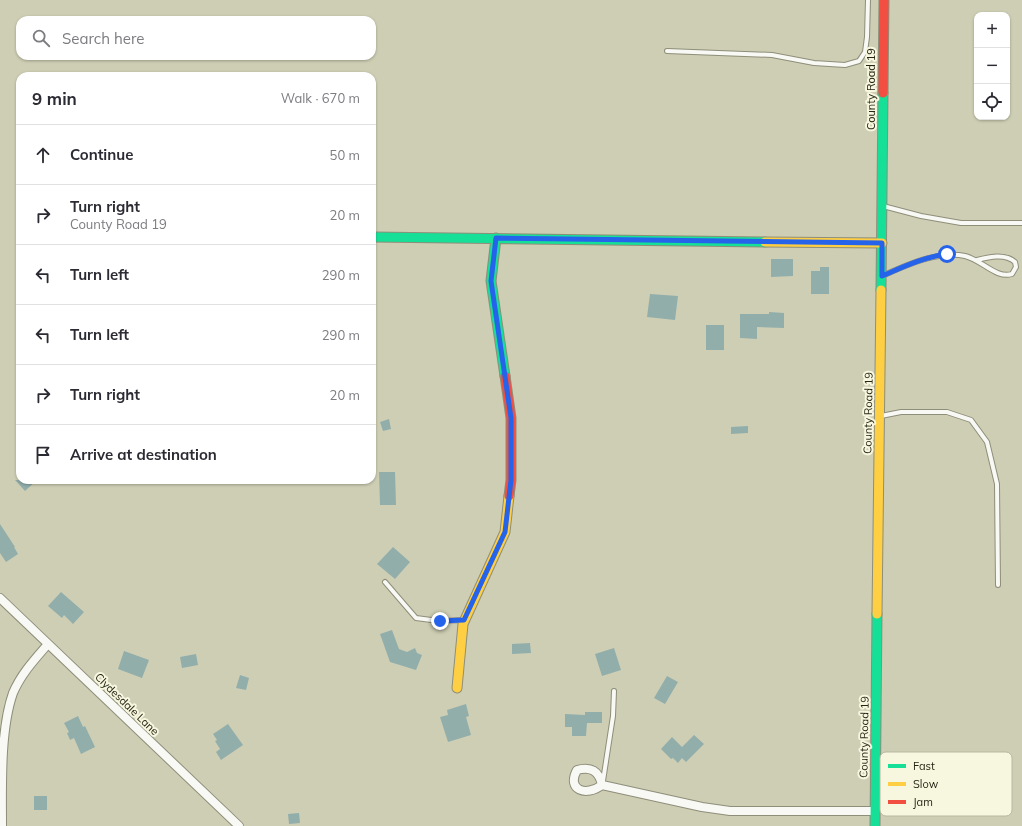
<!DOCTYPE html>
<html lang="en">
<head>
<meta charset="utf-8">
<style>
  body { margin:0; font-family:Mulish,sans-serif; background:#f7f7f7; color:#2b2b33 }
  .controls { position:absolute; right:12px; top:12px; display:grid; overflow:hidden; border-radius:8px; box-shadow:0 1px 3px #0004 }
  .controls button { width:36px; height:36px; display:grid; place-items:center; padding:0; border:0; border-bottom:1px solid #e1e1e2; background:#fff; color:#2b2b33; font:20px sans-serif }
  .stop { position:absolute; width:12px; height:12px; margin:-9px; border:3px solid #2563eb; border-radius:50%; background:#fff }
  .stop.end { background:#2563eb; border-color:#fff; box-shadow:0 1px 4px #0008 }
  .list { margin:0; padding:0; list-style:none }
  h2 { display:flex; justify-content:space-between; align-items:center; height:52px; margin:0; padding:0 16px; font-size:17px }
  h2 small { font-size:13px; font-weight:400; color:#7c7c81 }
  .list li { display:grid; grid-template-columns:26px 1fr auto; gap:12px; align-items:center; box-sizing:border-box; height:60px; padding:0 16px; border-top:1px solid #e1e1e2 }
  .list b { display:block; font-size:15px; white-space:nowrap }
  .list p { margin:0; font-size:13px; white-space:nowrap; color:#7c7c81 }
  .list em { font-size:13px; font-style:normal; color:#7c7c81 }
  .icon { flex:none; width:22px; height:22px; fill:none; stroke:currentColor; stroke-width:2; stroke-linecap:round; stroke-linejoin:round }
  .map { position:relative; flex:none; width:1022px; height:826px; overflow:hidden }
  .search { position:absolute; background:#fff; box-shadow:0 1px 3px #0004; left:16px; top:16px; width:360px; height:44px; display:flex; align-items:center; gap:10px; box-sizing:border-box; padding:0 14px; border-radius:12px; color:#7c7c81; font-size:15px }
  .panel { position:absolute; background:#fff; box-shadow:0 1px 3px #0004; left:16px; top:72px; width:360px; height:412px; border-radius:12px }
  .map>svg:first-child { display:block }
  .building { fill:#92aeab }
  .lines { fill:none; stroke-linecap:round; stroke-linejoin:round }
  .lane-casing { stroke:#8e8e7a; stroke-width:6 }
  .street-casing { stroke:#8e8e7a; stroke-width:10 }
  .fast-casing { stroke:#8e8e7a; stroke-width:11 }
  .slow-casing { stroke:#8e8e7a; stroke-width:11 }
  .jam-casing { stroke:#8e8e7a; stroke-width:11 }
  .lane { stroke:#f8f8f4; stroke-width:4 }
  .street { stroke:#f8f8f4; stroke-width:8 }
  .fast { stroke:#16e098; stroke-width:9 }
  .slow { stroke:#ffcf43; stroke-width:9 }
  .jam { stroke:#f24e42; stroke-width:9 }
  .route { stroke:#2563eb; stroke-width:5 }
  .labels { text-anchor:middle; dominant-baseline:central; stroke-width:4; stroke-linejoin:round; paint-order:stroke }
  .street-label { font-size:11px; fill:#262614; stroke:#f7f7e0 }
  .key { fill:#f7f7e0; stroke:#b8b8a3; stroke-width:1 }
  .key-label { font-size:11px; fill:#262614 }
</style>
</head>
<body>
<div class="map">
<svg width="1022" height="826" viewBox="0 0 1022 826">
  <rect width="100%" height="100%" fill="#ceceb4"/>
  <path class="building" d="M771 259H793V276L771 277Z
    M820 267H829V294H811V271H820Z
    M650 294 678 296 675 320 647 317Z
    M769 312 784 313V328L757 327V339L740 338V314H769Z
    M706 325H724V350H706Z
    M389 419 391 429 383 431 380 422Z
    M748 426V433L731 434V427Z
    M379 472H395L396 505H380Z
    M15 480H37L25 491Z
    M0 524 15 547H14L18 554 6 562 0 553Z
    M393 547 410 562 395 579 377 564Z
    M61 592 84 612 73 624 64 615 62 618 48 606Z
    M392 630 399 649 407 652 415 648 417 653 422 655 416 670 390 662 380 634Z
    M530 643 531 653 512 654V644Z
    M614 648 621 670 602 676 595 654Z
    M124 651 149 660 142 678 118 669Z
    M196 654 198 665 182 668 180 657Z
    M240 675 249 678 246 690 236 688Z
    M667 676 678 682 665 704 654 698Z
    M466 704 469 716 466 717 471 735 448 742 440 717 448 715 447 710Z
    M585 712H602V723H587L586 736H572V727H565V714L585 715Z
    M78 716 83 727 85 726 95 747 81 754 74 738 70 740 67 733 69 732 64 723Z
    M228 724 243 745 221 760 216 752 220 749 215 741 217 740 213 734Z
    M694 735 704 744 686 762 682 758 678 763 673 758 671 759 661 749 672 737 682 747Z
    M34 796H47V810H34Z
    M299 813 300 823 289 824 288 814Z"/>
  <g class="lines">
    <g class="lane-casing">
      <path id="lane" d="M667 51 772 55 814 63 845 65 859 61 865 52 867 37 868 0
        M883 206 921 216 961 223H1022
        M882 276C906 265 939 250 965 256 982 260 996 279 1012 274L1016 267 1015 262C1005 253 989 257 977 260
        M881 416 901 412H947L971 420 987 442 997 484 998 585
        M385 582 416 618 439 621 464 620
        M603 781 613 716 614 691"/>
    </g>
    <g class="street-casing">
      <path id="street" d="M0 598 239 826
        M602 785C599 771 591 766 577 770 566 790 586 797 602 785L702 807 730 811H875
        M2 826C2 786 0 730 13 693 21 674 35 659 48 644"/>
    </g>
    <g class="fast-casing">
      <path id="fast" d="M372 237 765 242
        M496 238 491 281 505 376
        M881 290 883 93
        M875 826 877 614"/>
    </g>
    <g class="slow-casing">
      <path id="slow" d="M765 242 882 243
        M877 614 881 290
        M457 688 463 624 505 532 509 496"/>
    </g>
    <g class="jam-casing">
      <path id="jam" d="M883 93 884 0
        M505 376 511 418V480L509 496"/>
    </g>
    <use href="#lane" class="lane"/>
    <use href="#street" class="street"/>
    <use href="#fast" class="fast"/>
    <use href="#slow" class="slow"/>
    <use href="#jam" class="jam"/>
  </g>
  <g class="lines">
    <path class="route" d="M440 621 464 620 505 532 511 480V418L491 281 496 238 882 243V276C903 267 924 257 947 254"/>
  </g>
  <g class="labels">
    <g class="street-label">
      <text transform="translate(871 89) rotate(-90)">County Road 19</text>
      <text transform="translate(868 413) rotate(-89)">County Road 19</text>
      <text transform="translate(127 704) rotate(44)">Clydesdale Lane</text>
      <text transform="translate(864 737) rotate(-89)">County Road 19</text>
    </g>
  </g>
  <rect x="880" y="752" width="132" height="64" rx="6" class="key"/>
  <rect x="888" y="764" width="18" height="4" fill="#16e098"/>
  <rect x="888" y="782" width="18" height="4" fill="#ffcf43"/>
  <rect x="888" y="800" width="18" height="4" fill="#f24e42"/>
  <g class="key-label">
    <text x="913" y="770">Fast</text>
    <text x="913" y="788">Slow</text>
    <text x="913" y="806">Jam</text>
  </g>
</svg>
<div class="controls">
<button>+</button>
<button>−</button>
<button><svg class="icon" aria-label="locate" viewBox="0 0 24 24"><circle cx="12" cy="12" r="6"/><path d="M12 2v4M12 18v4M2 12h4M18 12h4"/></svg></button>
</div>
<div class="stop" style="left:947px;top:254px"></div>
<div class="stop end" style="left:440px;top:621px"></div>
<div class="search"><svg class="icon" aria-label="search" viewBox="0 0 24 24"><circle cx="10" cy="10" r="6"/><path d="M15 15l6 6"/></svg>Search here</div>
<section class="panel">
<h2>9 min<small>Walk · 670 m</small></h2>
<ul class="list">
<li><svg class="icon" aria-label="ahead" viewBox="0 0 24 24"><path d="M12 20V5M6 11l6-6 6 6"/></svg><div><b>Continue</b></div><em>50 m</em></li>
<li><svg class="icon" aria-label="right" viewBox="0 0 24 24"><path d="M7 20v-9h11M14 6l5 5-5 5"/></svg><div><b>Turn right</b><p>County Road 19</p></div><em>20 m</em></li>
<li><svg class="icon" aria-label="left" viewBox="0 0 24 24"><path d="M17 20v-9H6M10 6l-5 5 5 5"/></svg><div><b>Turn left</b></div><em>290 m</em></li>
<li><svg class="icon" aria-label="left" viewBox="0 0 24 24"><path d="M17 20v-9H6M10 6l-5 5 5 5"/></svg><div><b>Turn left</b></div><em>290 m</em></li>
<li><svg class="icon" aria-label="right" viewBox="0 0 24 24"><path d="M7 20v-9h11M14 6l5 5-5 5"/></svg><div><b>Turn right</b></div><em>20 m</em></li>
<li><svg class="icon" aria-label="arrive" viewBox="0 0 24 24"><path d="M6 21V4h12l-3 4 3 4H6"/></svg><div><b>Arrive at destination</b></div></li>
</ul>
</section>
</div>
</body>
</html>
